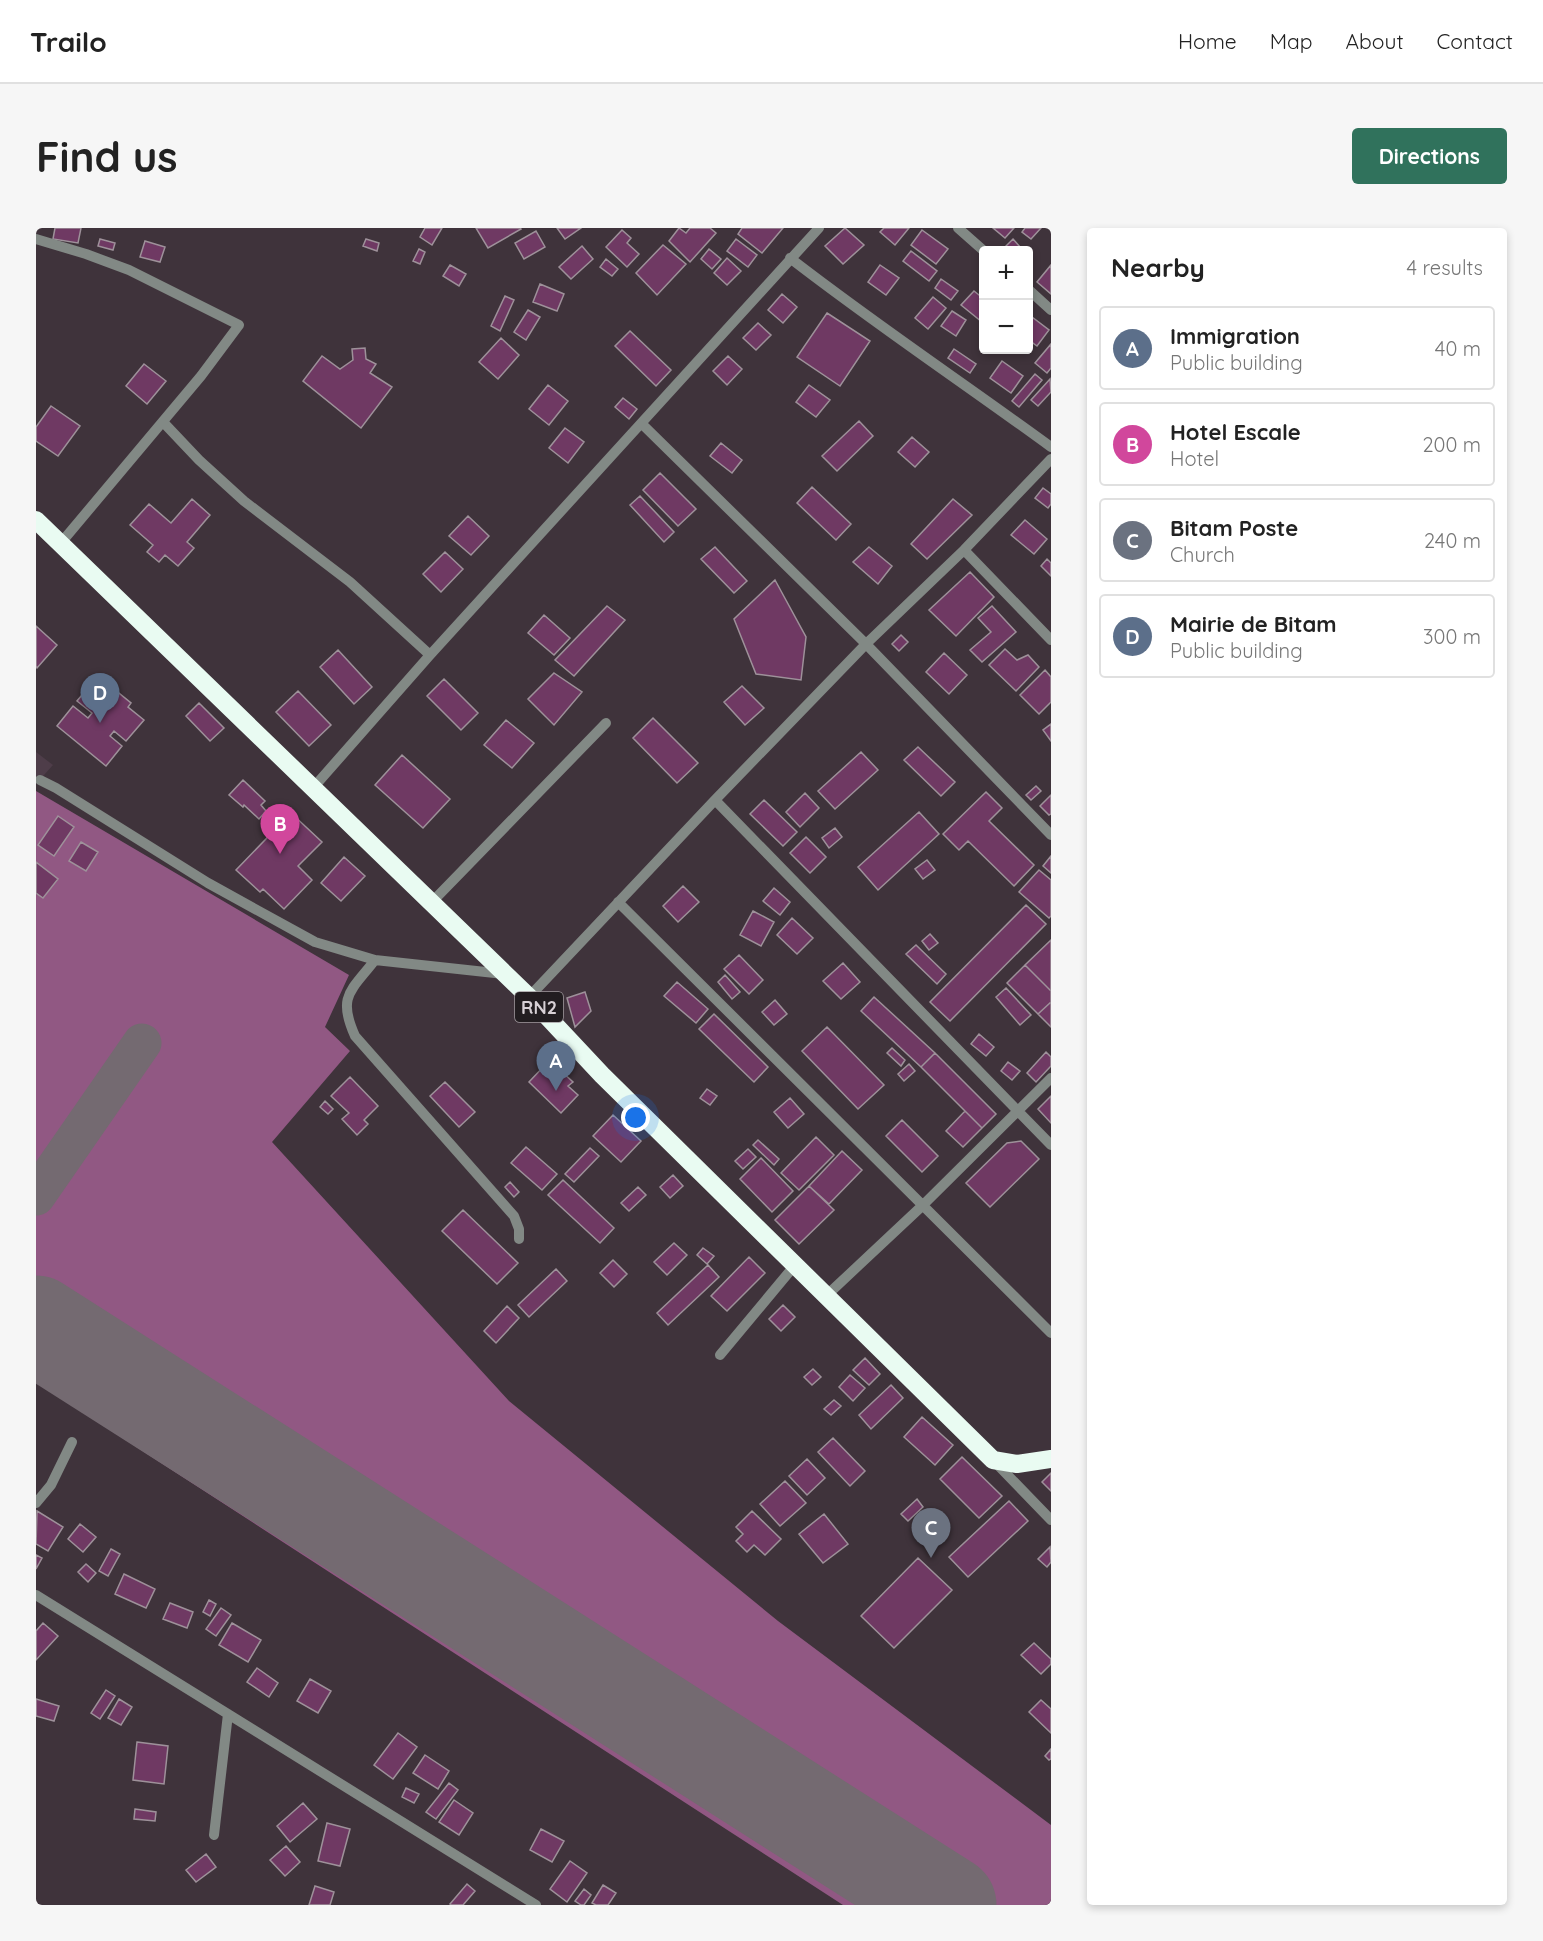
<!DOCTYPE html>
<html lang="en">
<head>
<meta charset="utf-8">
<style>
  body { margin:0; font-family:Quicksand,sans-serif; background:#f6f6f6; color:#222 }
  .controls { position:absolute; right:18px; top:18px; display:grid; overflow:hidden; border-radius:6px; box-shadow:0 3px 9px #0003 }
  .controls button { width:54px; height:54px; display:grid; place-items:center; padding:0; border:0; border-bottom:2px solid #e0e0e0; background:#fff; color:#222; font:30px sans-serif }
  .you { position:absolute; left:600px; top:890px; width:21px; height:21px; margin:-15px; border:4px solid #fff; border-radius:50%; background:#1a73e8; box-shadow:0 0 0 9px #1a73e833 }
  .badge { display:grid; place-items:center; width:39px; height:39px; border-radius:50%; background:#30725c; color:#fff; font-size:20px; font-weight:700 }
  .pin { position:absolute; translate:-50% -50px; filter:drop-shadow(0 2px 3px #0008) }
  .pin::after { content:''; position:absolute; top:32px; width:21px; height:18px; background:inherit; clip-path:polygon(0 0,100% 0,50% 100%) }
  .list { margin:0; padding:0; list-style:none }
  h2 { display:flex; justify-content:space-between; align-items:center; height:78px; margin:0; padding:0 24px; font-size:26px }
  h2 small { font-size:20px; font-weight:400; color:#767676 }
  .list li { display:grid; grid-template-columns:39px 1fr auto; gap:18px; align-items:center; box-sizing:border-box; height:84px; margin:0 12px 12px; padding:0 12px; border:2px solid #e0e0e0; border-radius:6px }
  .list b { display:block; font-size:22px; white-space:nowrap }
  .list p { margin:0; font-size:20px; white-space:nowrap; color:#767676 }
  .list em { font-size:20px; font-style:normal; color:#767676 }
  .map { position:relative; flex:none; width:1015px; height:1677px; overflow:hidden; border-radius:6px }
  header { display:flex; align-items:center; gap:36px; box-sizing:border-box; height:84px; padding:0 30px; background:#fff; border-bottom:2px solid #e0e0e0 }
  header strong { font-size:28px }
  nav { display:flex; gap:33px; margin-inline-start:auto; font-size:21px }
  .intro { display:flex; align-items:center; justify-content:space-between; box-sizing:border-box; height:144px; padding:0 36px }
  h1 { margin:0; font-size:42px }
  .button { padding:15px 27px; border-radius:6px; background:#30725c; color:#fff; font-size:21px; font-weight:700 }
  main { display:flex; gap:36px; padding:0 36px }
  aside { flex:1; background:#fff; border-radius:6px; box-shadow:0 3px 9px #0003 }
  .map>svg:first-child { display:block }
  .built { fill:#4e3d49 }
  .forest { fill:#915883 }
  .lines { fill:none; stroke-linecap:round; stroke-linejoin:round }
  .taxiway { stroke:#746a71; stroke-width:39 }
  .runway { stroke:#746a71; stroke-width:99 }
  .building { fill:#6f3963; stroke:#9e919a; stroke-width:1.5 }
  .minor { stroke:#828985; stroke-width:10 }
  .highway { stroke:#e9fbf2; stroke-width:18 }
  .labels { text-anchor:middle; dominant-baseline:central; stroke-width:5; stroke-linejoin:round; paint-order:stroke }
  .shield { fill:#221d20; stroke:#a19a9f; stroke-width:1.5 }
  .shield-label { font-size:18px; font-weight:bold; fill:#d7d0d5 }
</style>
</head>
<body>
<header>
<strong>Trailo</strong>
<nav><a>Home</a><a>Map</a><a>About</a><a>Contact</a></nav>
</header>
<div class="intro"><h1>Find us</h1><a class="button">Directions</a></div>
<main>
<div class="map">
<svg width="1015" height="1677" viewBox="0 0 1015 1677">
  <rect width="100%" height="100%" fill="#3f333b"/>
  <path class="built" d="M0 524 17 537 0 556Z"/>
  <path class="forest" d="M0 563 313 747 289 799 314 823 236 914 473 1173 742 1393 1015 1597V1677H807L0 1154Z"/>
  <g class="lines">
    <path class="taxiway" d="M0 968 106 815"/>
    <path class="runway" d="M0 1097 911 1677"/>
  </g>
  <path class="building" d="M19 0H45L42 15 17 11Z
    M389 0H406L396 17 384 9Z
    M440 0H484L485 1 452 20Z
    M521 0H545L529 11Z
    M643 0 650 5 654 0H674L680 5 654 34 633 13Z
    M706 0H747L726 25 702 6Z
    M809 0 828 17 807 36 789 18Z
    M848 0H873L859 17 844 4Z
    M957 0H978L969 10Z
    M989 0H1005L995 11 986 4Z
    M586 2 595 10 591 15 603 26 591 39 570 19Z
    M886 2 912 21 900 36 875 17Z
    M500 3 509 19 488 31 479 15Z
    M64 11 79 15 77 22 62 18Z
    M330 11 343 15 341 23 327 18Z
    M700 11 721 27 712 39 691 23Z
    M977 11 984 19 980 22H966Z
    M109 13 129 19 124 34 104 29Z
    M627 17 650 36 621 67 600 45Z
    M546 18 557 31 535 51 523 39Z
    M383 21 389 24 384 36 377 33Z
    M673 21 685 31 676 41 665 31Z
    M875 23 901 43 893 53 867 33Z
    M691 30 705 43 691 57 678 45Z
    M570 31 582 41 576 48 564 39Z
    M414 37 430 46 423 58 407 48Z
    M844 37 863 50 850 67 832 54Z
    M1015 37V66L1001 54Z
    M905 51 922 63 915 72 899 60Z
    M504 56 528 66 521 83 497 74Z
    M938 63 948 71V92L946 94 925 77Z
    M746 66 761 79 747 95 732 82Z
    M469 68 478 72 464 103 455 98Z
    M897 69 910 80 892 101 879 90Z
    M492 82 504 89 490 112 478 104Z
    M916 83 930 92 920 108 905 98Z
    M791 85 834 113 804 158 761 129Z
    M996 89 1013 102 1001 118 993 112V94Z
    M722 95 735 107 720 122 707 110Z
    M594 103 635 142 620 158 579 118Z
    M465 110 483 127 462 151 443 134Z
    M1015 116V140L1011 145 999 135Z
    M329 120 330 131 340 136 334 145 356 159 325 200 267 153 286 128 304 141 317 132 316 121Z
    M918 121 940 136 934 145 912 130Z
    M692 128 706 141 691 157 677 143Z
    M966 133 987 148 975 165 954 150Z
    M108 136 130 153 111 176 90 158Z
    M999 146 1006 152 983 179 976 173Z
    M1014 151 1015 164 1002 178 995 172Z
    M512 157 532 173 513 197 493 181Z
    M773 157 794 172 780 189 760 174Z
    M587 170 601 181 593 191 579 179Z
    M15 178 44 198 22 228 0 213V199Z
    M823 193 837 208 801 243 786 228Z
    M529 200 548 214 532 235 513 220Z
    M876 209 893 224 879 239 862 224Z
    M685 215 706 232 696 245 674 228Z
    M624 245 660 281 642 298 607 262Z
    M776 259 815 296 800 312 761 275Z
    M1007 260 1015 266V276L1012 280 999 270Z
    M604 268 638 304 628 314 594 277Z
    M156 271 174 287 151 314 158 320 142 338 129 327 123 334 111 324 117 317 94 297 113 276 135 295Z
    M917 271 936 287 891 331 875 316Z
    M432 288 453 308 435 327 413 308Z
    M989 292 1011 311 998 326 975 307Z
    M679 319 711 353 698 365 665 331Z
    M833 319 856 338 842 356 817 334Z
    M409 324 427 341 405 364 387 346Z
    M1011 331 1015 335V348L1005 338Z
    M934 344 958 369 920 408 893 382Z
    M739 352 770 409 765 452 720 446 698 391Z
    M571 378 589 392 538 448 519 432Z
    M956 378 980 404 946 434 934 422 955 404 942 390Z
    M508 387 534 410 518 427 492 405Z
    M0 398 21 417 1 440 0 438Z
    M865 407 872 414 863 423 856 416Z
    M969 421 981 432 992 427 1003 439 980 463 953 437Z
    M302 422 336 459 318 476 284 439Z
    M908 425 931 447 913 466 890 444Z
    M1009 442 1015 449V474L1003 486 984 467Z
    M518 445 546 464 518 497 492 471Z
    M62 448 95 475 92 479 108 492 90 513 78 503 74 508 86 518 70 538 21 498 37 478 52 490 56 485 41 473Z
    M408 451 442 485 425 502 391 468Z
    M706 458 728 480 709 497 688 474Z
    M262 463 295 497 273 518 240 484Z
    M163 475 188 500 174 513 150 488Z
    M617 490 662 535 641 555 597 510Z
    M470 492 498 515 476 540 448 517Z
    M1015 496V513L1007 502Z
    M882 519 919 554 905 568 868 532Z
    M825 524 842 542 799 581 782 563Z
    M366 527 414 571 387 600 339 557Z
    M207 552 229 573 225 577 230 583 223 591 208 577 207 579 193 567Z
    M1000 558 1005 563 995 572 990 567Z
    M950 564 966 580 953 593 998 637 978 658 932 613 923 622 907 606Z
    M769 565 783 580 764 599 750 584Z
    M1015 567V586L1013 587 1004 578Z
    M728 572 761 604 747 618 714 586Z
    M883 584 903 606 842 662 822 639Z
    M255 585 286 614 262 638 276 652 248 681 227 661 224 664 200 642Z
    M22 588 38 599 18 628 2 617Z
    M799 600 806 609 793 620 786 610Z
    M770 609 790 629 774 645 754 625Z
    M45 614 62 624 50 643 33 633Z
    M1015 628V645L1007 638Z
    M308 629 329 648 305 673 285 655Z
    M891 632 899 642 887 651 879 641Z
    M0 634 22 651 7 670 0 665Z
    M1003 642 1015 652V688L1013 690 983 664Z
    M647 658 663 674 642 694 627 678Z
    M738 660 754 674 744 687 727 673Z
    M990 677 1010 696 914 793 894 774Z
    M717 683 738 694 725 718 704 707Z
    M756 690 777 710 761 726 741 707Z
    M894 706 902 715 893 722 886 713Z
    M1015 712V763L989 737Z
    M880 717 910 746 901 756 870 726Z
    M703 727 727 752 713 766 688 741Z
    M807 735 824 754 805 771 787 753Z
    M989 737 1015 763V774L1002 786 971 755Z
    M689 747 704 764 696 771 682 754Z
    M641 754 672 781 660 795 628 768Z
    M970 760 995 787 984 797 960 769Z
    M549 764 555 783 539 799 531 770Z
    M838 769 899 825 885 839 825 783Z
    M739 772 751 786 738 797 726 784Z
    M1015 774V799L1002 786Z
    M678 786 732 839 718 854 663 801Z
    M791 799 848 857 822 881 766 823Z
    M943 806 958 819 950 828 935 816Z
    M856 820 869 832 865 838 851 825Z
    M1010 824 1015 829V838L1000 854 991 845Z
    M899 825 960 886 946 900 885 839Z
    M972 834 984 843 976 852 965 843Z
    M510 836 521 847 525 843 537 854 532 858 542 867 525 885 493 854Z
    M873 836 879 843 868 853 862 846Z
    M314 849 342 878 328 892 332 896 321 907 306 891 313 885 295 868Z
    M409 854 439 884 423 899 394 868Z
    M671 861 681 868 674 877 664 870Z
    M1015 868V895L1002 881Z
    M754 870 768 886 752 900 738 884Z
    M289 873 297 881 292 886 284 879Z
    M929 883 946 900 927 919 910 903Z
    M577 887 605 913 585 934 557 908Z
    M866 892 902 928 886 944 850 908Z
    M780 909 798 927 763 962 745 945Z
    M722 912 743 931 738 937 717 917Z
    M985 913 1003 931 954 979 930 955 971 915Z
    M490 919 521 946 506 962 475 935Z
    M554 920 563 928 538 954 529 946Z
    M712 921 720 929 707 941 699 933Z
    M806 923 826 942 793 976 773 958Z
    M725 930 757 963 736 984 704 951Z
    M637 947 647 958 634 970 624 959Z
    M527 952 578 1000 564 1015 512 967Z
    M474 954 483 964 478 969 469 959Z
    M773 958 798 982 763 1016 739 992Z
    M602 959 610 967 593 983 585 975Z
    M427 982 482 1035 461 1056 406 1003Z
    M638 1015 651 1027 631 1047 618 1034Z
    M667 1020 678 1028 671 1036 661 1027Z
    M713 1029 729 1045 691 1083 675 1068Z
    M577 1032 591 1046 578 1059 564 1045Z
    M672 1037 683 1049 632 1097 621 1085Z
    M520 1041 531 1053 493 1089 482 1077Z
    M747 1077 759 1089 745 1103 733 1091Z
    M471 1078 483 1090 460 1115 448 1103Z
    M829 1130 844 1146 833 1157 817 1142Z
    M777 1141 785 1149 776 1157 768 1149Z
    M814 1147 829 1160 817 1173 803 1159Z
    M855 1157 867 1170 835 1201 823 1187Z
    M798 1172 805 1178 795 1187 788 1181Z
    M886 1189 917 1217 899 1237 868 1209Z
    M797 1210 829 1243 814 1258 782 1224Z
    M926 1229 966 1268 943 1290 904 1251Z
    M771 1231 789 1250 771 1267 753 1248Z
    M1015 1245V1263L1006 1254Z
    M749 1253 770 1275 744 1298 724 1276Z
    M881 1271 887 1279 872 1293 865 1286Z
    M973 1273 992 1293 932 1349 913 1329Z
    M1 1283 27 1299 12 1323 0 1316Z
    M716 1283 745 1311 729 1327 718 1317 711 1324 700 1313 707 1306 700 1299Z
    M788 1286 812 1316 787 1335 763 1306Z
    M44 1296 60 1309 47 1324 32 1311Z
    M1014 1319 1015 1334 1011 1339 1002 1331Z
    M75 1321 84 1326 72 1348 63 1343Z
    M0 1327 6 1330 0 1341Z
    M882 1330 916 1362 858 1420 825 1388Z
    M50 1336 60 1345 52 1354 42 1344Z
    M88 1346 119 1361 110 1380 79 1366Z
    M173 1372 180 1376 174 1388 167 1384Z
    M134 1375 157 1384 151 1400 127 1391Z
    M185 1380 195 1387 180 1408 170 1401Z
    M7 1395 22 1408 0 1432V1403Z
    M196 1395 225 1412 212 1434 183 1417Z
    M998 1415 1015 1431V1436L1005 1446 985 1427Z
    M221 1440 242 1455 233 1469 211 1454Z
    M274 1451 295 1463 282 1485 261 1473Z
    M70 1462 79 1468 64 1491 55 1485Z
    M0 1471 23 1478 18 1493 0 1488Z
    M83 1471 96 1479 85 1497 72 1490Z
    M1005 1472 1015 1481V1505L993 1484Z
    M362 1505 381 1519 357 1551 338 1537Z
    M101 1514 132 1518 128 1556 97 1552Z
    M1015 1521V1531L1013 1532 1009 1528Z
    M389 1527 413 1543 402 1561 377 1545Z
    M413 1555 422 1562 400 1591 390 1584Z
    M370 1560 383 1566 378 1575 366 1569Z
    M418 1572 437 1585 423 1607 403 1594Z
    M267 1575 281 1591 254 1614 241 1598Z
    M99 1581 120 1584 119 1593 98 1591Z
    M291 1595 314 1601 304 1638 282 1633Z
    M505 1601 528 1613 516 1634 494 1622Z
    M250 1618 264 1634 249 1648 234 1632Z
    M170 1626 180 1639 160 1654 150 1642Z
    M534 1633 551 1645 531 1674 514 1661Z
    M431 1656 439 1663 427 1677H415L414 1676Z
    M567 1657 580 1665 572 1677H560L556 1675Z
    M279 1658 298 1664 294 1677H273Z
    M548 1661 555 1667 548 1677H545L539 1673Z"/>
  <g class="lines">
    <path class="minor" d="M922 0 948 23
      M0 11 50 26 93 42 203 97 165 148 24 316
      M754 30C839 96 929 156 1015 219
      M993 62 1015 82
      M127 194 163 232 208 273 314 354 394 427
      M606 196 830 416 1015 607
      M928 322 1015 412
      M4 552 20 560 172 655 279 714 339 732 468 746
      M277 560 394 427 783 0
      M679 572 1015 917
      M582 674 1015 1105
      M395 675 570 495
      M339 732C315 763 301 768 319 808L478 988 483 1001V1011
      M493 769 679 572 830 416 928 322 1015 231
      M790 1068 886 978 1015 850
      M684 1127 759 1037
      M957 1232 1015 1292
      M0 1275 15 1257 36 1214
      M0 1367 500 1677
      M178 1607 192 1486"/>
    <path class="highway" d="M0 292 493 769 566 847 957 1232 981 1236 1015 1231"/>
  </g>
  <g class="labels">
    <rect class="shield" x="479" y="764" width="48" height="30" rx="4.5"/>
    <g class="shield-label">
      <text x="503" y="779">RN2</text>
    </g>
  </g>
</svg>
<div class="controls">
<button>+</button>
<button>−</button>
</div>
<div class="you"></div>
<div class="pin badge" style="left:520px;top:863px;background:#5c6f8a">A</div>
<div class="pin badge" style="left:244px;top:626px;background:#d1479c">B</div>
<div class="pin badge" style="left:895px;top:1330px;background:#6b7280">C</div>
<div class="pin badge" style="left:64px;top:495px;background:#5c6f8a">D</div>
</div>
<aside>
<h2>Nearby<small>4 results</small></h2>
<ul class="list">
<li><span class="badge" style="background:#5c6f8a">A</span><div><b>Immigration</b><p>Public building</p></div><em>40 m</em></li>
<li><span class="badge" style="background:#d1479c">B</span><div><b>Hotel Escale</b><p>Hotel</p></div><em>200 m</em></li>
<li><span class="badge" style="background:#6b7280">C</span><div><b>Bitam Poste</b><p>Church</p></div><em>240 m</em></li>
<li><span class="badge" style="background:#5c6f8a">D</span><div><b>Mairie de Bitam</b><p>Public building</p></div><em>300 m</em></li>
</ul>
</aside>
</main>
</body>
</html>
